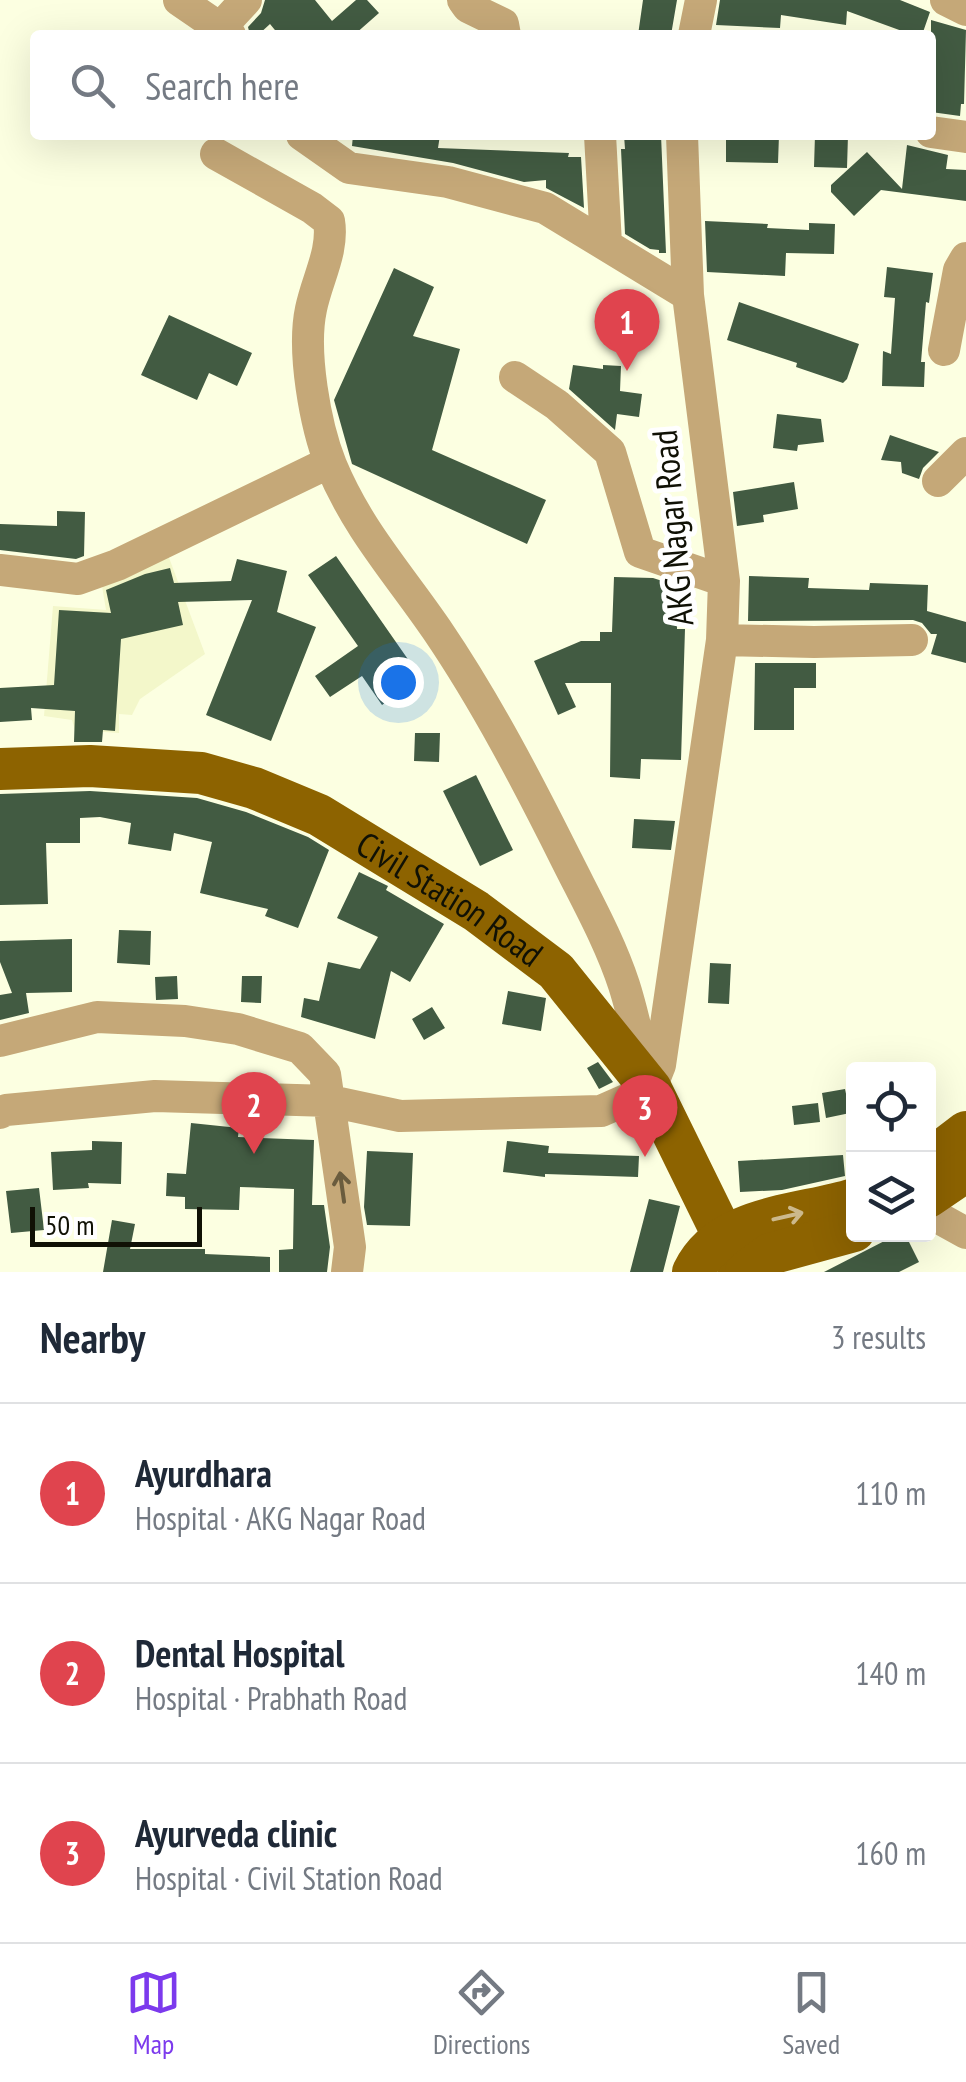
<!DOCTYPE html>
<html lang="en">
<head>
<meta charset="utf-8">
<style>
  body { margin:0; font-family:"PT Sans Narrow",sans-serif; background:#f6f6f7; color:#1f2937 }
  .controls { position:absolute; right:30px; bottom:30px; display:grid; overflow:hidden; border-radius:10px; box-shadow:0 10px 40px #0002 }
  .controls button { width:90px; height:90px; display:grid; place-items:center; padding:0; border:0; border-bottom:2px solid #e0e1e3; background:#fff; color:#1f2937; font:50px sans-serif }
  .scale { position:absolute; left:30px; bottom:25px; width:172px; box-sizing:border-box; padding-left:10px; border:5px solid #101105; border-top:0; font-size:28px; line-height:35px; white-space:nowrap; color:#101105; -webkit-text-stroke:8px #fff; paint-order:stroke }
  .you { position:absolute; left:398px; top:682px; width:35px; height:35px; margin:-25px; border:8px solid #fff; border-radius:50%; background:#1a73e8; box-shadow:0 0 0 15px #1a73e833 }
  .badge { display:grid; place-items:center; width:65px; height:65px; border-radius:50%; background:#7c3aed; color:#fff; font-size:32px; font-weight:700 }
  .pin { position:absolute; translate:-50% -82px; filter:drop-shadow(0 2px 5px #0008) }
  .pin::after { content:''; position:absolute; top:52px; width:35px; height:30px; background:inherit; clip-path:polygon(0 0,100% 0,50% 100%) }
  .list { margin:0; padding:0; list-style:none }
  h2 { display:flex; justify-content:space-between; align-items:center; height:130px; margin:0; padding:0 40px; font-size:42px }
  h2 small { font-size:32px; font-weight:400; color:#747a83 }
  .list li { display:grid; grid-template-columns:65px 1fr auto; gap:30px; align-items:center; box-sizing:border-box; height:180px; padding:0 40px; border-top:2px solid #e0e1e3 }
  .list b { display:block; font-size:38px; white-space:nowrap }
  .list p { margin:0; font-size:32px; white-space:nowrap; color:#747a83 }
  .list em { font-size:32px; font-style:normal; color:#747a83 }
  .icon { flex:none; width:55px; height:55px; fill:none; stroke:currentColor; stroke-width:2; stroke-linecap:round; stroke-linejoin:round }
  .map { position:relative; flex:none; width:966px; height:1272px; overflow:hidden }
  .search { position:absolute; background:#fff; box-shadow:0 10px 40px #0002; left:30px; right:30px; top:30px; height:110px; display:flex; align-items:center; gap:25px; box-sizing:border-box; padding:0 35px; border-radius:10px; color:#747a83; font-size:38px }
  .sheet { height:670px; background:#fff }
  nav { display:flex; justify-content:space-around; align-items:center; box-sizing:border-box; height:140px; border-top:2px solid #e0e1e3; background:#fff; font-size:28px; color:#747a83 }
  nav a { display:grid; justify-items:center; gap:5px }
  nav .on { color:#7c3aed }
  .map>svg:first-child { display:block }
  .built { fill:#f3f7ca }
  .building { fill:#425b42 }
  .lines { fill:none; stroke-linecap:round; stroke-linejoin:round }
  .minor { stroke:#c5a878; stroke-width:32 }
  .major { stroke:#8d6300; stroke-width:42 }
  .oneway { stroke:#6a5c3e }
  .oneway2 { stroke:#ccb98c }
  .labels { text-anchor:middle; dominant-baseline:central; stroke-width:10; stroke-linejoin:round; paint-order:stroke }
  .street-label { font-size:35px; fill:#101105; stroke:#fff }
</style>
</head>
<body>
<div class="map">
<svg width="966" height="1272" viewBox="0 0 966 1272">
  <rect width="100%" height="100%" fill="#fcffe1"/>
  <path class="built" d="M168 555 205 654 140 699 132 715 119 714V733L75 730 72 720 44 716 53 606 106 610 101 580Z"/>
  <path class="building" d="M265 0H315L332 21 356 0H367L379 13 354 35H279L270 24 258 35H250L248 27 261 13Z
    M643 0H677L671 35H638Z
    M720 0H900L930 12 922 35H913L847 11 846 25 781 15 780 28 716 25Z
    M931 20 966 30 964 104H961L960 116 931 112Z
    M353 135H440L438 148 569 153 568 157H581L584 208 546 188V180L524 182 453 163 352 146Z
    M624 135H661L666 253H659V250L650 249 625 234 621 149H625Z
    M726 135H779L778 163 726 162Z
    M815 135H848L847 168 814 167Z
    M907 145 948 155 946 169 966 170V201L881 190 854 216 831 192V185L867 152 902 189Z
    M705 221 768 224 767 228 809 230V223L835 224 834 254 786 253 785 276 707 272Z
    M887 267 933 273 929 303 926 302 921 362H925L924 387 882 386 883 351 891 354 895 298 884 297Z
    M394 268 434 287 413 336 460 349 432 450 546 500 527 544 352 464 334 400Z
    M739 302 859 344 847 379 843 383 796 367 797 363 727 340Z
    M169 315 252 353 237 386 209 373 197 400 141 375Z
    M573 365 603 369V365L621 366 620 391 642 394 639 417 617 414 615 430 569 389Z
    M777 414 821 419 824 442 798 445 797 451 773 448Z
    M890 435 939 452 923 468 919 479 902 473 901 462 881 460Z
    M794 482 798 509 763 515 764 522 737 526 733 492Z
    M57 511 85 512 84 556 76 559 0 550V524L57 526Z
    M336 556 421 678 382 705 362 676 330 697 315 676 358 646 308 575Z
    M237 559 287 571 277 612 316 627 271 741 206 715 252 600 178 602 183 625 121 639 115 731 103 730 102 742H74L75 711 31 708 32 720 0 722V688L54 685 59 610 111 613 106 590 145 574 170 568 174 583 231 581Z
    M749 576 809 578 808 588 869 590 870 583 928 585 927 611 966 622V663L931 654 937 634H931L922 623 913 620 748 621Z
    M614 577 653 578 678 586 677 629H685L681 760 641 759 640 779 610 777 611 683H565L576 707 558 715 534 661 581 641H600V632H612Z
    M755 663H816V688H794V730H754Z
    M415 733H440L439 762 414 761Z
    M476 775 513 850 480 866 443 791Z
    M90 791 197 798 246 812 308 837 329 850 298 928 265 916 268 909 200 893 212 842 174 833 171 851 128 844 131 823 100 817 80 818V843H46L48 904 0 905V794Z
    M634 819 675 821 671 850 632 848Z
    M359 872 388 886 386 890 444 924 410 982 391 971 375 1039 301 1017 304 998 319 1001 328 962 360 969 378 937 337 918Z
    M119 930 151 931 150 965 117 963Z
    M72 939V992L26 993 29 1013 0 1020V995L12 993 0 962V941Z
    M710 963 731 964 729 1004 708 1003Z
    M177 976 178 999 156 1000 155 977Z
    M242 976H262L261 1003 241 1002Z
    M508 991 546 998 541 1031 502 1024Z
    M432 1007 445 1028 424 1040 412 1019Z
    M598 1062 613 1082 599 1089 587 1068Z
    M845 1089 850 1113 826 1118 822 1093Z
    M818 1103 820 1122 794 1125 792 1106Z
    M191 1123 239 1128 238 1137 314 1140 312 1205H324L330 1247 327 1272H279V1250L293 1249 294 1189 240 1187 239 1210 185 1209V1197L166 1196 167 1173 186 1174Z
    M92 1141 122 1142 121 1184 88 1183 89 1188 53 1190 51 1152 92 1150Z
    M507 1141 549 1146 548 1153 639 1156 638 1177 545 1174V1177L503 1172Z
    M367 1151 413 1153 410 1226 367 1225 364 1207Z
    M843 1155 845 1176 782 1190 740 1192 738 1161Z
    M39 1188 44 1230 11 1233 6 1191Z
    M649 1199 680 1206 663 1272H630Z
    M112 1220 135 1224 130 1249H205V1254L270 1257V1272H103Z
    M898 1234H905L919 1262 899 1272H824Z"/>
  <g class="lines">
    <path class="minor" d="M179 0 230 35
      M463 0 468 7 503 24 505 35
      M946 0 966 10
      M221 27 246 0
      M694 35 701 0
      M931 132 966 137
      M302 135 349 168 448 182 545 208 688 295
      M600 135 606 244
      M216 154 312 208 329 221C334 251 317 279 311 309 302 351 315 425 331 465 358 530 398 573 437 630 486 702 528 783 567 861 587 901 610 942 624 985 634 1016 640 1049 648 1080
      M944 350 959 270 966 258
      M515 377 557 405 610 452 640 552 724 581
      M938 481 966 453
      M0 570 78 579 117 565 330 462
      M722 640 814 642 912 640
      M0 1041 97 1017 185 1021 238 1029 300 1048 325 1074 350 1247 347 1272
      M652 1085 660 1065 722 640 724 581 688 295 682 135
      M0 1113 6 1110 155 1096 330 1101 400 1116 601 1111 651 1089
      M928 1212 966 1233"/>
    <g class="major">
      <path id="s1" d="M0 769 90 766 201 773 254 788 319 815 476 911 556 971 651 1089 741 1272"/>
      <path d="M928 1161 966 1132"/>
      <path d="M928 1197 966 1171"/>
      <path d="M693 1272C720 1215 800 1216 854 1199"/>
      <path d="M746 1272 770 1254 854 1231"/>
    </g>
  </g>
  <defs><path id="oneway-shaft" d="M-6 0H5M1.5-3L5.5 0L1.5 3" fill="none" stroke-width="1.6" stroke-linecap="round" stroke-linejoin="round" transform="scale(2.5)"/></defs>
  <use class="oneway" href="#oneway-shaft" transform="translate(342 1187) rotate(-98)"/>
  <use class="oneway2" href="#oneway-shaft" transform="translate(788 1216) rotate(-13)"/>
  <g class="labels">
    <g class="street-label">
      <text transform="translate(672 528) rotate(-95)">AKG Nagar Road</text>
      <text stroke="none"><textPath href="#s1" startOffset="482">Civil Station Road</textPath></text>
    </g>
  </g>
</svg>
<div class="controls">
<button><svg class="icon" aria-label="locate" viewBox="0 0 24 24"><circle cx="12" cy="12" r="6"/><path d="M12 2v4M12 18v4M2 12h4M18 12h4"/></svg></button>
<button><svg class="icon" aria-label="layers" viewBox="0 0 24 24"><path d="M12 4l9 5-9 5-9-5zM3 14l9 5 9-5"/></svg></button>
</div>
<div class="scale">50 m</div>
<div class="you"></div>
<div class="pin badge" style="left:627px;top:371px;background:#e0444e">1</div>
<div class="pin badge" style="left:254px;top:1154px;background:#e0444e">2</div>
<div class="pin badge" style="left:645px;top:1157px;background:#e0444e">3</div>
<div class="search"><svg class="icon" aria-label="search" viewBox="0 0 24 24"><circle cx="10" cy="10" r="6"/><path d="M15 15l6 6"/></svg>Search here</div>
</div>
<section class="sheet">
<h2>Nearby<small>3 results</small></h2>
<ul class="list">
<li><span class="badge" style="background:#e0444e">1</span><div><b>Ayurdhara</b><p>Hospital · AKG Nagar Road</p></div><em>110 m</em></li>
<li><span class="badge" style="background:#e0444e">2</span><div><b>Dental Hospital</b><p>Hospital · Prabhath Road</p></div><em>140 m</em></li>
<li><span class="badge" style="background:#e0444e">3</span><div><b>Ayurveda clinic</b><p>Hospital · Civil Station Road</p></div><em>160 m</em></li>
</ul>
</section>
<nav>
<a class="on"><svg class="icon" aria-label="map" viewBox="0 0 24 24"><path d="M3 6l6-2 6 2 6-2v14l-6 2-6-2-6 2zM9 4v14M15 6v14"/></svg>Map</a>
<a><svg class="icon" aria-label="directions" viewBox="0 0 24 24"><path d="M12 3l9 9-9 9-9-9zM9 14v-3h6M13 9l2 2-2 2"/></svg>Directions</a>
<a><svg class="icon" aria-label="saved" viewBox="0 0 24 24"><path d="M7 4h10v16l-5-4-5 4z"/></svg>Saved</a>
</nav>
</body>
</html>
